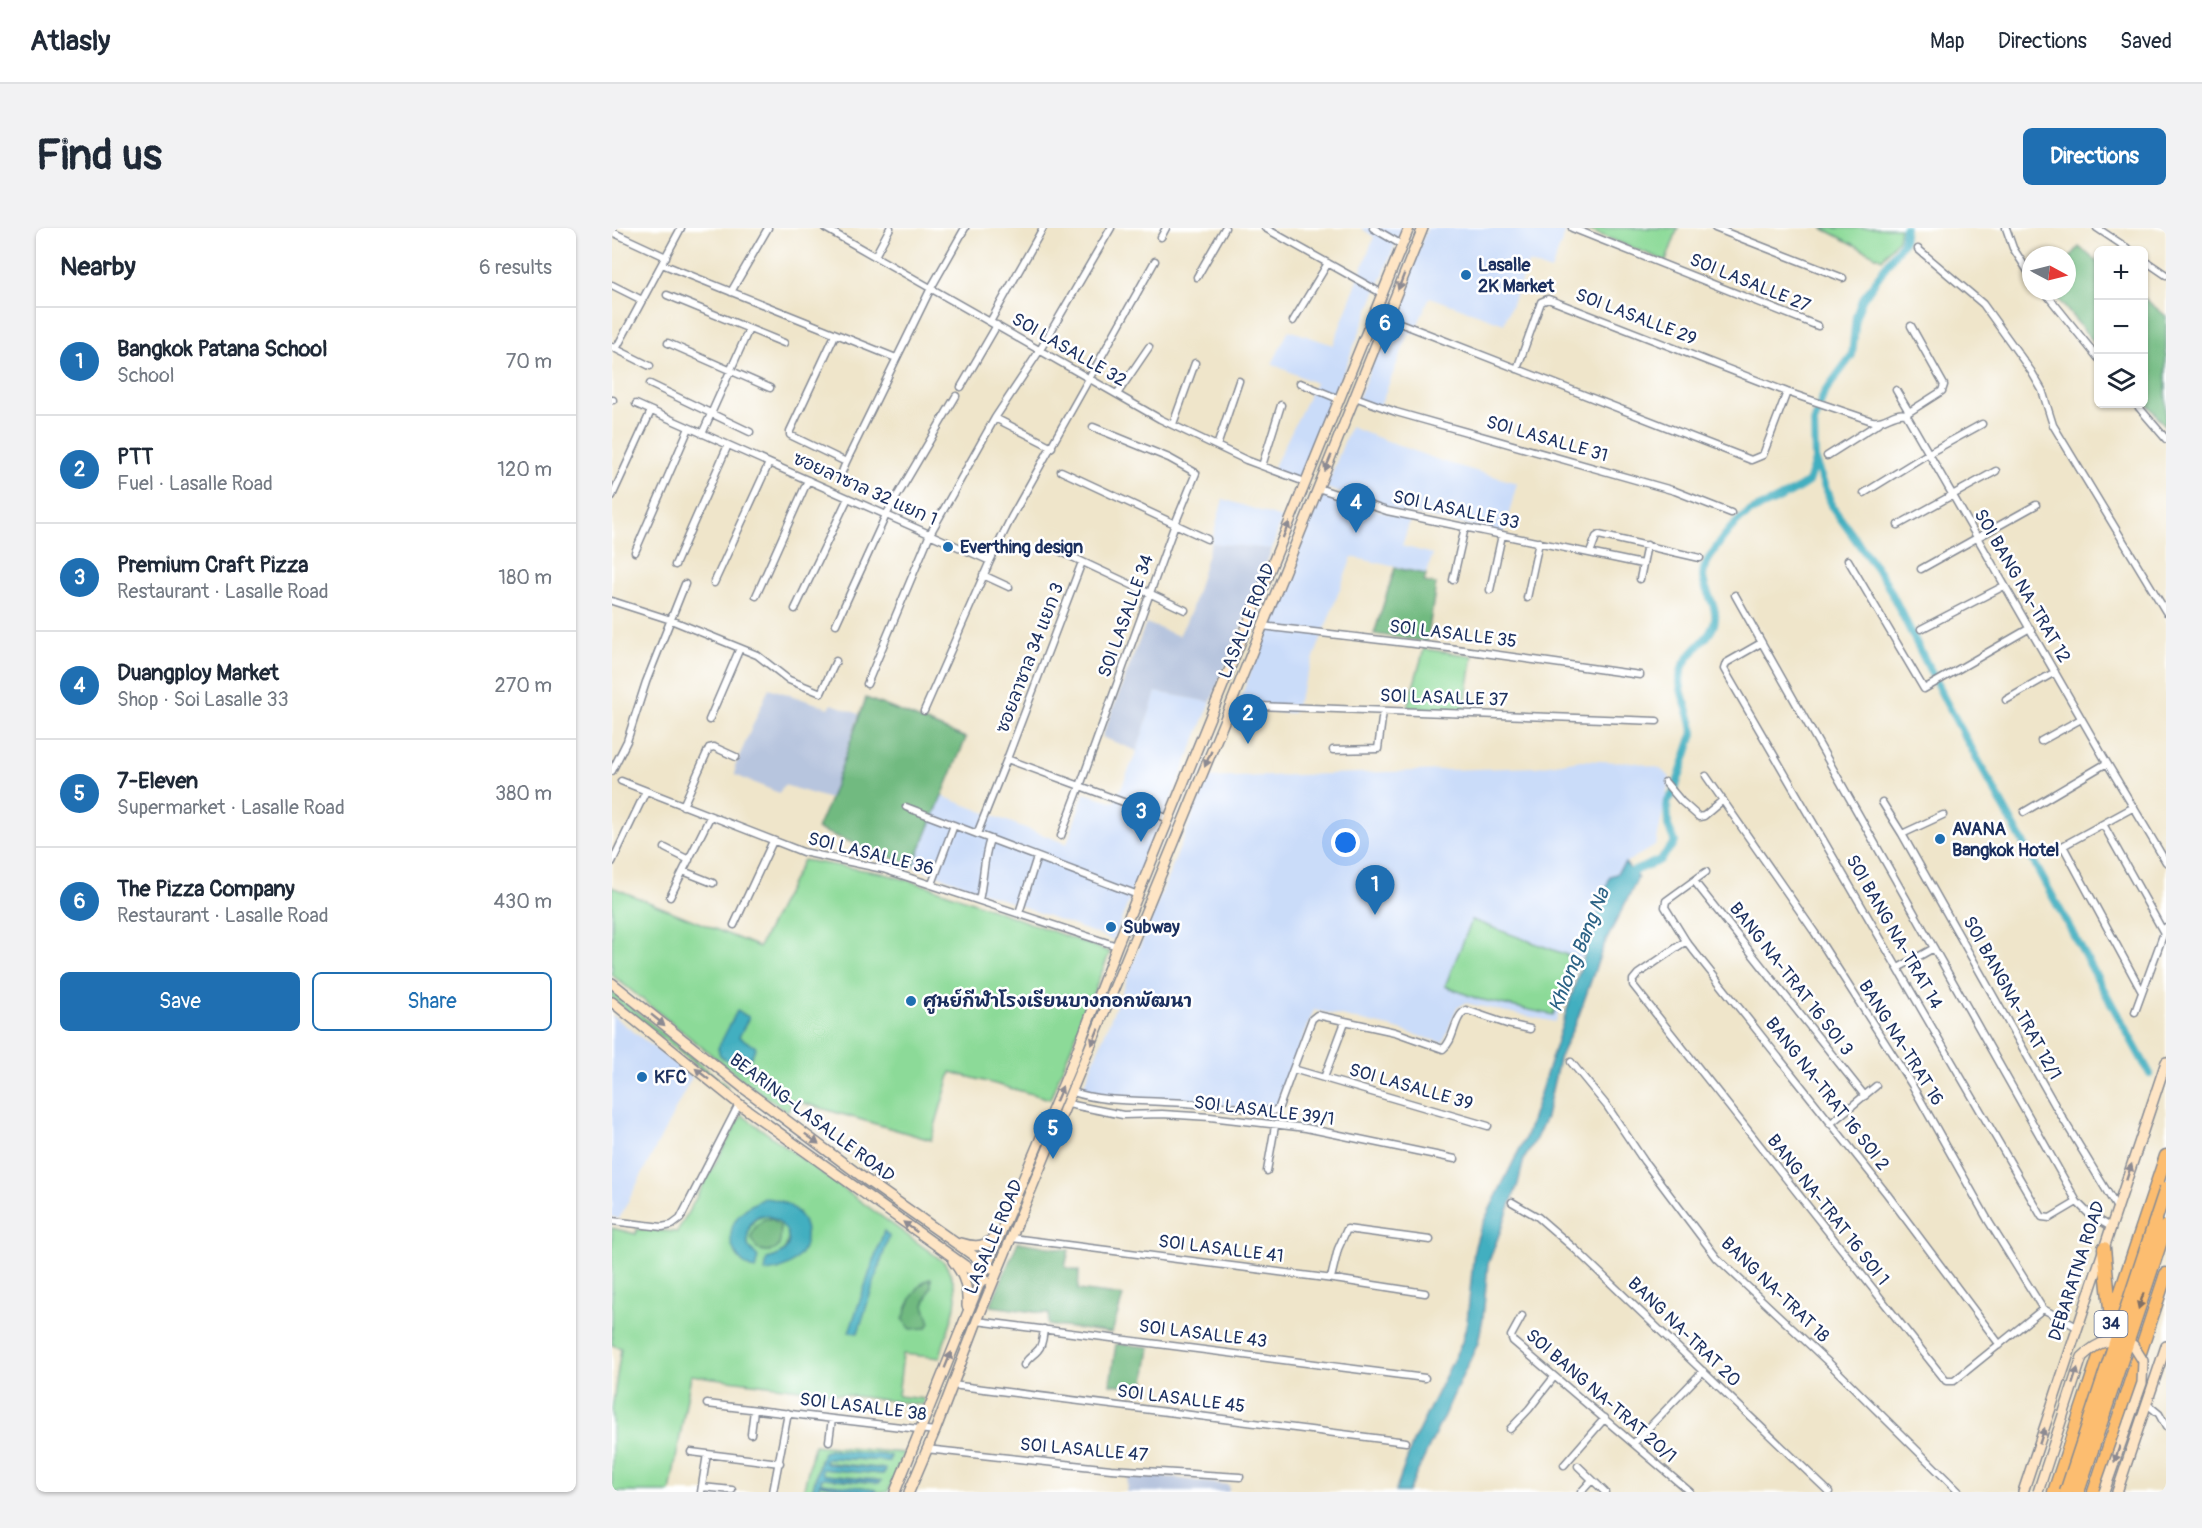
<!DOCTYPE html>
<html lang="en">
<head>
<meta charset="utf-8">
<style>
  body { margin:0; font-family:Pangolin,"Playpen Sans Thai",sans-serif; background:#f2f2f3; color:#1f2937 }
  .controls { position:absolute; right:18px; top:18px; display:grid; overflow:hidden; border-radius:9px; box-shadow:0 2px 4px #0004 }
  .controls button { width:54px; height:54px; display:grid; place-items:center; padding:0; border:0; border-bottom:2px solid #e0e1e3; background:#fff; color:#1f2937; font:30px sans-serif }
  .compass { position:absolute; left:1410px; top:18px; width:54px; height:54px; border-radius:50%; background:#fff; box-shadow:0 2px 4px #0004; rotate:97deg }
  .you { position:absolute; left:734px; top:615px; width:21px; height:21px; margin:-15px; border:4px solid #fff; border-radius:50%; background:#1a73e8; box-shadow:0 0 0 9px #1a73e833 }
  .badge { display:grid; place-items:center; width:39px; height:39px; border-radius:50%; background:#1f6fb2; color:#fff; font-size:20px; font-weight:700 }
  .pin { position:absolute; translate:-50% -50px; filter:drop-shadow(0 2px 3px #0008) }
  .pin::after { content:''; position:absolute; top:32px; width:21px; height:18px; background:inherit; clip-path:polygon(0 0,100% 0,50% 100%) }
  .list { margin:0; padding:0; list-style:none }
  h2 { display:flex; justify-content:space-between; align-items:center; height:78px; margin:0; padding:0 24px; font-size:26px }
  h2 small { font-size:20px; font-weight:400; color:#747a83 }
  .list li { display:grid; grid-template-columns:39px 1fr auto; gap:18px; align-items:center; box-sizing:border-box; height:108px; padding:0 24px; border-top:2px solid #e0e1e3 }
  .list b { display:block; font-size:22px; white-space:nowrap }
  .list p { margin:0; font-size:20px; white-space:nowrap; color:#747a83 }
  .list em { font-size:20px; font-style:normal; color:#747a83 }
  .actions { display:flex; gap:12px; padding:18px 24px }
  .actions a { flex:1; padding:14px 0; border:2px solid #1f6fb2; border-radius:9px; text-align:center; font-size:21px; color:#1f6fb2 }
  .actions .main { background:#1f6fb2; color:#fff }
  .icon { flex:none; width:33px; height:33px; fill:none; stroke:currentColor; stroke-width:2; stroke-linecap:round; stroke-linejoin:round }
  .map { position:relative; flex:none; width:1554px; height:1264px; overflow:hidden; border-radius:9px }
  header { display:flex; align-items:center; gap:36px; box-sizing:border-box; height:84px; padding:0 30px; background:#fff; border-bottom:2px solid #e0e1e3 }
  header strong { font-size:28px }
  nav { display:flex; gap:33px; margin-inline-start:auto; font-size:21px }
  .intro { display:flex; align-items:center; justify-content:space-between; box-sizing:border-box; height:144px; padding:0 36px }
  h1 { margin:0; font-size:42px }
  .button { padding:15px 27px; border-radius:9px; background:#1f6fb2; color:#fff; font-size:21px; font-weight:700 }
  main { display:flex; gap:36px; padding:0 36px }
  aside { flex:1; background:#fff; border-radius:9px; box-shadow:0 2px 4px #0004 }
  .map>svg:first-child { display:block }
  .built { fill:#cadcf9 }
  .industrial { fill:#b7c5de }
  .green { fill:#8cda98; stroke:#54847b; stroke-width:1.5; fill-rule:evenodd }
  .forest { fill:#71ba80; stroke:#46746f; stroke-width:1.5 }
  .water { fill:#42afc0; stroke:#2e6f8f; stroke-width:1.5 }
  .lines { fill:none; stroke-linecap:round; stroke-linejoin:round }
  .canal { stroke:#42afc0; stroke-width:8 }
  .street-casing { stroke:#858a94; stroke-width:9 }
  .secondary-casing { stroke:#858a94; stroke-width:12 }
  .highway-casing { stroke:#858a94; stroke-width:15 }
  .street { stroke:#fff; stroke-width:6 }
  .secondary { stroke:#fee5c5; stroke-width:9 }
  .highway { stroke:#fcbd6f; stroke-width:12 }
  .secondary-bridge-casing { stroke:#858a94; stroke-width:12; stroke-linecap:butt }
  .highway-bridge-casing { stroke:#858a94; stroke-width:15; stroke-linecap:butt }
  .secondary-bridge { stroke:#fee5c5; stroke-width:9 }
  .highway-bridge { stroke:#fcbd6f; stroke-width:12 }
  .oneway { fill:#8c8a92 }
  .oneway2 { fill:#806f66 }
  .poi-dot { fill:#1f6fb2; stroke:#fff; stroke-width:2 }
  .labels { text-anchor:middle; dominant-baseline:central; stroke-width:5; stroke-linejoin:round; paint-order:stroke }
  .shield { fill:#fff; stroke:#5f6d8e; stroke-width:1.5 }
  .shield-label { font-size:16px; font-weight:bold; fill:#1b2f5e }
  .poi-label { font-size:18px; font-weight:bold; fill:#1b2f5e; stroke:#fff; text-anchor:start }
  .street-label { font-size:18px; fill:#1b2f5e; stroke:#fff }
  .water-label { font-size:20px; font-style:italic; fill:#2b6285; stroke:#fff }
</style>
</head>
<body>
<header>
<strong>Atlasly</strong>
<nav><a>Map</a><a>Directions</a><a>Saved</a></nav>
</header>
<div class="intro"><h1>Find us</h1><a class="button">Directions</a></div>
<main>
<aside>
<h2>Nearby<small>6 results</small></h2>
<ul class="list">
<li><span class="badge">1</span><div><b>Bangkok Patana School</b><p>School</p></div><em>70 m</em></li>
<li><span class="badge">2</span><div><b>PTT</b><p>Fuel · Lasalle Road</p></div><em>120 m</em></li>
<li><span class="badge">3</span><div><b>Premium Craft Pizza</b><p>Restaurant · Lasalle Road</p></div><em>180 m</em></li>
<li><span class="badge">4</span><div><b>Duangploy Market</b><p>Shop · Soi Lasalle 33</p></div><em>270 m</em></li>
<li><span class="badge">5</span><div><b>7-Eleven</b><p>Supermarket · Lasalle Road</p></div><em>380 m</em></li>
<li><span class="badge">6</span><div><b>The Pizza Company</b><p>Restaurant · Lasalle Road</p></div><em>430 m</em></li>
</ul>
<div class="actions"><a class="main">Save</a><a>Share</a></div>
</aside>
<div class="map">
<svg width="1554" height="1264" viewBox="0 0 1554 1264">
  <rect width="100%" height="100%" fill="#fff"/>
  <filter id="ink" filterUnits="userSpaceOnUse"><feTurbulence type="fractalNoise" baseFrequency=".0167" numOctaves="2"/><feDisplacementMap in="SourceGraphic" scale="12" xChannelSelector="R" yChannelSelector="G"/><feConvolveMatrix kernelMatrix="1 2 1 2 8 2 1 2 1" color-interpolation-filters="sRGB"/></filter>
  <filter id="wash" filterUnits="userSpaceOnUse"><feTurbulence type="fractalNoise" baseFrequency=".008" numOctaves="4" result="noise"/><feDisplacementMap in="SourceGraphic" scale="24" xChannelSelector="R" yChannelSelector="G"/><feGaussianBlur stdDeviation="1.35" result="paint"/><feColorMatrix in="noise" values="0 0 0 0 0 0 0 0 0 0 0 0 0 0 0 0 0 1.4 0 .05"/><feComposite in="paint" operator="in"/></filter>
  <g filter="url(#wash)">
    <rect width="100%" height="100%" fill="#efe5ca"/>
    <path class="built" d="M749 0H790L686 256 659 245 703 155 660 136 677 102 721 117 762 9Z
      M815 0H955L939 43 916 35 892 96 818 69 801 107 797 105 767 181 745 173Z
      M738 199 829 233 905 255 892 305 766 279 714 260Z
      M711 266 798 292 790 318 821 326 814 346 740 329 681 485 624 482 687 318Z
      M611 271 670 290 660 321 599 315Z
      M544 464 599 474 501 712 301 638 330 568 455 616 472 565 503 574 525 523Z
      M969 532 1026 535 1047 540 1058 549 1044 617 1013 635 1004 647 943 794 853 775 845 780 831 815 778 799 702 782 664 881 514 872 469 864 596 550 924 539Z
      M0 787 80 849 7 991 0 989Z"/>
    <path class="industrial" d="M599 315 660 321 599 474 544 464 525 523 490 509 534 395 567 408 579 383Z
      M157 460 217 480 220 476 247 486 218 571 172 557 167 565 123 547V538Z
      M517 1244 617 1257V1264H514Z"/>
    <path class="green" d="M971 0H1066L1054 33Z
      M1210 0H1288L1286 11 1270 31Z
      M812 421 861 428 852 482 795 480Z
      M191 632 270 645 319 659 498 724 438 871 339 844 319 912 181 872 175 884 132 853 0 747V659L147 719Z
      M860 692 963 730 941 787 866 771 833 758Z
      M0 763 116 859 114 861 0 770Z
      M130 887 332 1034C357 1073 336 1091 328 1130L291 1126 286 1168 312 1171 311 1177 79 1147 58 1264H0V1182L9 1120 0 1117V1000L24 1006 25 1001 65 1004ZM130 984H186L166 1043 165 1029C202 999 132 960 136 1018ZM312 1053 319 1059 312 1077 295 1079 302 1066Z
      M202 1217 292 1225 276 1264H265L257 1260 208 1255 209 1251 212 1250 267 1255 269 1253 267 1252 213 1247 210 1245V1241L271 1246 273 1241 212 1234 215 1230H222L277 1233 278 1229 218 1222 208 1231 200 1264H191Z
      M207 1256 252 1264 207 1263Z"/>
    <path class="forest" d="M1467 19 1486 34V119L1439 63H1455V33Z
      M1532 70 1554 88V199L1532 172Z
      M783 340 814 346 812 354 824 356 815 414 762 406Z
      M254 470 354 510 301 638 205 601 218 571Z
      M152 991H160L168 998C170 1018 167 1028 145 1021L139 1010 142 1001Z
      M406 1014 457 1022 453 1039 467 1043 466 1062 511 1068 500 1105 436 1097 437 1086 378 1078Z
      M319 1050V1059L312 1077 318 1095 314 1100 299 1101 291 1092C296 1076 303 1057 319 1050Z
      M504 1116 538 1119 532 1160 498 1156Z"/>
    <path class="water" d="M1013 635 1026 650 991 719 967 787 947 831 934 889 923 913 912 931 906 956 876 1036 871 1090 866 1115 796 1264H783L801 1214 850 1114 855 1094 862 1022 868 1001 915 906 998 648 1004 646Z
      M125 783 137 789 127 809 144 819 132 843 108 828 106 820Z
      M152 970C208 973 208 1041 153 1044L155 1031C215 1018 131 948 136 1018L146 1029 143 1042C118 1032 110 1002 131 983 137 977 145 974 152 970Z
      M272 1003 277 1008 246 1105 237 1104Z
      M218 1222 278 1228 277 1233 222 1230H215L212 1234 215 1236 273 1241 274 1243 271 1246 210 1241V1245L213 1247 269 1253 267 1255 212 1250 209 1251V1255L257 1260 264 1262 265 1264H252L207 1256V1263L213 1264H200L211 1224Z"/>
    <g class="lines">
      <path class="canal" d="M1203 233 1221 280 1274 354 1334 474 1538 846
        M1015 650 1020 644 1048 632 1063 614 1056 598 1055 575 1062 564 1081 506C1081 485 1064 465 1069 444 1075 421 1101 412 1103 391 1105 375 1091 363 1091 348 1091 338 1097 330 1102 323 1111 308 1124 293 1139 283 1147 279 1156 276 1164 272 1175 267 1186 261 1196 254L1203 233 1202 194 1212 165 1240 127 1244 88 1250 72 1291 14 1293 0"/>
    </g>
  </g>
  <g filter="url(#ink)">
    <g class="lines">
      <g class="street-casing">
        <path id="street" d="M213 0 548 191 634 232 693 254
          M653 0 771 66
          M761 0 790 17
          M960 0 1206 98
          M1103 0 1231 50
          M1394 0 1401 20 1419 48
          M1485 0 1518 22
          M0 4 54 29
          M549 9 554 0
          M1306 21 1371 76 1419 143 1430 162 1441 197 1554 384
          M263 28 278 0
          M1532 32 1554 47
          M50 36 284 130
          M585 49 613 0
          M0 57 30 72
          M1432 63 1486 130
          M119 64 156 0
          M55 67 172 115
          M775 90 1139 232 1151 227 1175 164
          M681 93 716 35
          M378 94 431 0
          M223 107 178 203V207L234 234 228 249
          M56 115 158 160
          M0 119 4 121 69 0
          M4 121 38 138
          M905 141 929 74 936 71 1175 164 1260 193C1273 196 1281 183 1294 186L1495 535 1554 634
          M688 155 727 171
          M38 156 138 204
          M349 159 385 97
          M1284 162 1297 184
          M505 166 537 119
          M743 169 784 184 1063 263 1119 285
          M0 172H1
          M24 176 378 333 399 290 543 33
          M1524 176 1554 211
          M1294 186 1330 163 1332 157 1299 98
          M383 190 440 219
          M561 196 583 135
          M481 199 557 230 584 245 563 296 468 558 557 591
          M90 206 137 101
          M605 218 627 153
          M1215 228 1267 195
          M234 234 319 60 353 0
          M650 238 669 177
          M449 243 595 311
          M706 260 775 283 1030 336
          M1252 265 1317 225 1370 196
          M0 268 39 183
          M1286 297 1384 243
          M441 320 573 382
          M23 324 77 200
          M978 325 984 309 987 307 1088 330
          M1236 332 1312 461 1418 400
          M63 337 116 217
          M1309 341 1424 277
          M371 347 397 359
          M1028 351 1035 317
          M841 352 853 299
          M102 355 157 235
          M878 362 890 307
          M1123 367 1465 974 1478 987 1499 999
          M144 368 196 252
          M915 370 927 314
          M0 373 59 392 145 427 177 452 209 465 224 433
          M183 381 236 270
          M224 396 274 287 344 168
          M650 398 837 420 1028 447
          M1309 401 1392 358
          M1149 415 1114 435 1112 441 1430 989 1438 990 1465 974
          M255 456 318 306 383 190 428 122 499 0
          M1394 472 1443 444
          M618 477 1045 493
          M312 483 378 333
          M97 492 128 420
          M1429 513 1469 491
          M721 522 766 521 771 483
          M0 543 15 513 34 454 73 356
          M1094 548 1203 705 1300 857 1377 994 1431 1081 1465 1099
          M9 553 191 624 271 641 505 718
          M1053 554 1069 573 1087 589 1092 588 1111 572
          M1270 574 1290 606 1444 879 1505 980
          M71 578 97 520 102 519 124 529
          M294 579 526 667
          M1412 584 1495 535
          M1491 596 1552 705
          M365 606 395 531
          M1290 606 1331 587
          M449 608 468 558 395 531 470 334
          M1451 618 1530 764
          M53 620 77 632
          M1436 626 1522 579
          M0 634 34 563
          M71 643 101 655
          M1094 644 1054 673 1053 679 1074 713 1275 966 1388 1117
          M1082 653 1253 868
          M320 656 342 597
          M58 669 98 589
          M367 672C372 651 371 631 378 611
          M407 685 425 629
          M122 697 161 613
          M1074 713 1026 746 1021 752V757L1334 1153H1342L1431 1081
          M1286 740 1322 720
          M1523 784 1554 699
          M959 834 995 878 1032 933 1105 1030 1217 1135 1347 1264
          M681 841 700 791 705 787 783 804 831 821C843 812 841 790 854 782L895 796 918 801
          M712 850 733 794
          M461 864C491 874 520 872 552 874 588 875 625 880 662 883L667 879 681 841 876 898
          M456 876 511 887 550 886 598 889 694 900 843 931
          M1218 896 1264 858
          M655 943 663 898
          M900 974 926 989 964 1022 1217 1264
          M0 993 50 999 60 997 68 991 127 876
          M400 1010 729 1052 813 1065
          M719 1050 726 1021 735 1001 818 1012
          M910 1088 899 1108 901 1113 1078 1264
          M365 1093 813 1150
          M412 1137C416 1129 421 1128 426 1122 431 1117 431 1107 432 1101
          M340 1157 794 1214
          M95 1176 323 1203
          M1535 1176 1547 1186 1554 1199
          M898 1201 917 1181 942 1149
          M139 1206 142 1182
          M217 1213 220 1191
          M1022 1215 1091 1143
          M314 1221 499 1241 628 1249
          M79 1224 168 1235
          M952 1237 993 1190
          M966 1238 993 1264
          M90 1259 120 1262
          M89 1264 95 1226
          M161 1264 176 1185
          M969 1264 980 1252"/>
      </g>
      <g class="secondary-casing">
        <path id="secondary" d="M0 755 134 862 253 951 379 1040
          M0 774 127 876 373 1052
          M349 1015C365 1020 375 1019 386 1005
          M341 1033C353 1048 356 1060 355 1078
          M283 1264 375 1037 462 831 505 718 797 0
          M297 1264 323 1203 365 1093 613 491 811 0
          M1411 1264 1554 834
          M1505 1264 1554 1118"/>
      </g>
      <g class="highway-casing">
        <path id="highway" d="M1492 1020 1499 1091
          M1442 1264 1554 928
          M1482 1264 1554 1046"/>
      </g>
      <use href="#street" class="street"/>
      <use href="#secondary" class="secondary"/>
      <use href="#highway" class="highway"/>
      <g class="secondary-bridge-casing">
        <path id="secondary-bridge" d="M1426 1264 1470 1129C1488 1112 1497 1110 1521 1117L1531 1133 1530 1155 1492 1264"/>
      </g>
      <g class="highway-bridge-casing">
        <path id="highway-bridge" d="M1454 1264 1554 960
          M1466 1264 1554 998"/>
      </g>
      <use href="#secondary-bridge" class="secondary-bridge"/>
      <use href="#highway-bridge" class="highway-bridge"/>
    </g>
    <defs><path id="oneway-solid" d="M-6-.8H1V-3.2L6.5 0L1 3.2V.8H-6Z" transform="scale(1.5)"/></defs>
    <g class="oneway">
      <use href="#oneway-solid" transform="translate(789 54) rotate(111)"/>
      <use href="#oneway-solid" transform="translate(716 235) rotate(113)"/>
      <use href="#oneway-solid" transform="translate(674 302) rotate(-68)"/>
      <use href="#oneway-solid" transform="translate(596 531) rotate(113)"/>
      <use href="#oneway-solid" transform="translate(46 792) rotate(39)"/>
      <use href="#oneway-solid" transform="translate(483 809) rotate(112)"/>
      <use href="#oneway-solid" transform="translate(90 846) rotate(-141)"/>
      <use href="#oneway-solid" transform="translate(447 866) rotate(-67)"/>
      <use href="#oneway-solid" transform="translate(200 911) rotate(37)"/>
      <use href="#oneway-solid" transform="translate(1517 944) rotate(-72)"/>
      <use href="#oneway-solid" transform="translate(298 999) rotate(-144)"/>
      <use href="#oneway-solid" transform="translate(336 1132) rotate(-68)"/>
      <use href="#oneway-solid" transform="translate(1463 1148) rotate(-72)"/>
      <use href="#oneway-solid" transform="translate(1430 1208) rotate(-72)"/>
      <use href="#oneway-solid" transform="translate(1505 1226) rotate(109)"/>
    </g>
    <use class="oneway2" href="#oneway-solid" transform="translate(1529 1073) rotate(108)"/>
  </g>
  <g class="poi-dot">
    <circle cx="854" cy="47" r="6"/>
    <circle cx="336" cy="319" r="6"/>
    <circle cx="1328" cy="611" r="6"/>
    <circle cx="499" cy="699" r="6"/>
    <circle cx="299" cy="773" r="6"/>
    <circle cx="30" cy="849" r="6"/>
  </g>
  <g class="labels">
    <rect class="shield" x="1482.5" y="1083" width="33" height="26" rx="4.5"/>
    <g class="shield-label">
      <text x="1499" y="1096">34</text>
    </g>
    <g class="poi-label">
      <text x="866" y="37">Lasalle<tspan x="866" dy="21">2K Market</tspan></text>
      <text x="348" y="319">Everthing design</text>
      <text x="1340" y="601">AVANA<tspan x="1340" dy="21">Bangkok Hotel</tspan></text>
      <text x="511" y="699">Subway</text>
      <text x="311" y="773">ศูนย์กีฬาโรงเรียนบางกอกพัฒนา</text>
      <text x="42" y="849">KFC</text>
    </g>
    <g class="street-label">
      <text transform="translate(1138 55) rotate(22)">SOI LASALLE 27</text>
      <text transform="translate(1024 89) rotate(21)">SOI LASALLE 29</text>
      <text transform="translate(457 122) rotate(30)">SOI LASALLE 32</text>
      <text transform="translate(935 211) rotate(16)">SOI LASALLE 31</text>
      <text transform="translate(253 261) rotate(24)">ซอยลาซาล 32 แยก 1</text>
      <text transform="translate(844 282) rotate(12)">SOI LASALLE 33</text>
      <text transform="translate(1410 358) rotate(60)">SOI BANG NA-TRAT 12</text>
      <text transform="translate(514 388) rotate(-70)">SOI LASALLE 34</text>
      <text transform="translate(635 393) rotate(-68)">LASALLE ROAD</text>
      <text transform="translate(841 406) rotate(7)">SOI LASALLE 35</text>
      <text transform="translate(418 430) rotate(-69)">ซอยลาซาล 34 แยก 3</text>
      <text transform="translate(832 470) rotate(2)">SOI LASALLE 37</text>
      <text transform="translate(259 626) rotate(14)">SOI LASALLE 36</text>
      <text transform="translate(1282 704) rotate(60)">SOI BANG NA-TRAT 14</text>
      <text transform="translate(1179 751) rotate(52)">BANG NA-TRAT 16 SOI 3</text>
      <text transform="translate(1400 770) rotate(61)">SOI BANGNA-TRAT 12/1</text>
      <text transform="translate(1289 815) rotate(58)">BANG NA-TRAT 16</text>
      <text transform="translate(799 859) rotate(16)">SOI LASALLE 39</text>
      <text transform="translate(1215 866) rotate(52)">BANG NA-TRAT 16 SOI 2</text>
      <text transform="translate(652 883) rotate(7)">SOI LASALLE 39/1</text>
      <text transform="translate(200 890) rotate(37)">BEARING-LASALLE ROAD</text>
      <text transform="translate(1216 982) rotate(52)">BANG NA-TRAT 16 SOI 1</text>
      <text transform="translate(382 1009) rotate(-67)">LASALLE ROAD</text>
      <text transform="translate(609 1021) rotate(7)">SOI LASALLE 41</text>
      <text transform="translate(1465 1043) rotate(-72)">DEBARATNA ROAD</text>
      <text transform="translate(1163 1062) rotate(44)">BANG NA-TRAT 18</text>
      <text transform="translate(1072 1104) rotate(44)">BANG NA-TRAT 20</text>
      <text transform="translate(591 1106) rotate(7)">SOI LASALLE 43</text>
      <text transform="translate(989 1168) rotate(41)">SOI BANG NA-TRAT 20/1</text>
      <text transform="translate(569 1171) rotate(7)">SOI LASALLE 45</text>
      <text transform="translate(251 1179) rotate(7)">SOI LASALLE 38</text>
      <text transform="translate(472 1222) rotate(5)">SOI LASALLE 47</text>
    </g>
    <g class="water-label">
      <text transform="translate(967 722) rotate(-68)">Khlong Bang Na</text>
    </g>
  </g>
</svg>
<div class="controls">
<button>+</button>
<button>−</button>
<button><svg class="icon" aria-label="layers" viewBox="0 0 24 24"><path d="M12 4l9 5-9 5-9-5zM3 14l9 5 9-5"/></svg></button>
</div>
<svg class="compass" viewBox="-18 -18 36 36"><path d="M0-13l5 13h-10z" fill="#e53935"/><path d="M0 13l5-13h-10z" fill="#747a83"/></svg>
<div class="you"></div>
<div class="pin badge" style="left:763px;top:687px">1</div>
<div class="pin badge" style="left:636px;top:516px">2</div>
<div class="pin badge" style="left:529px;top:614px">3</div>
<div class="pin badge" style="left:744px;top:305px">4</div>
<div class="pin badge" style="left:441px;top:931px">5</div>
<div class="pin badge" style="left:773px;top:126px">6</div>
</div>
</main>
</body>
</html>
